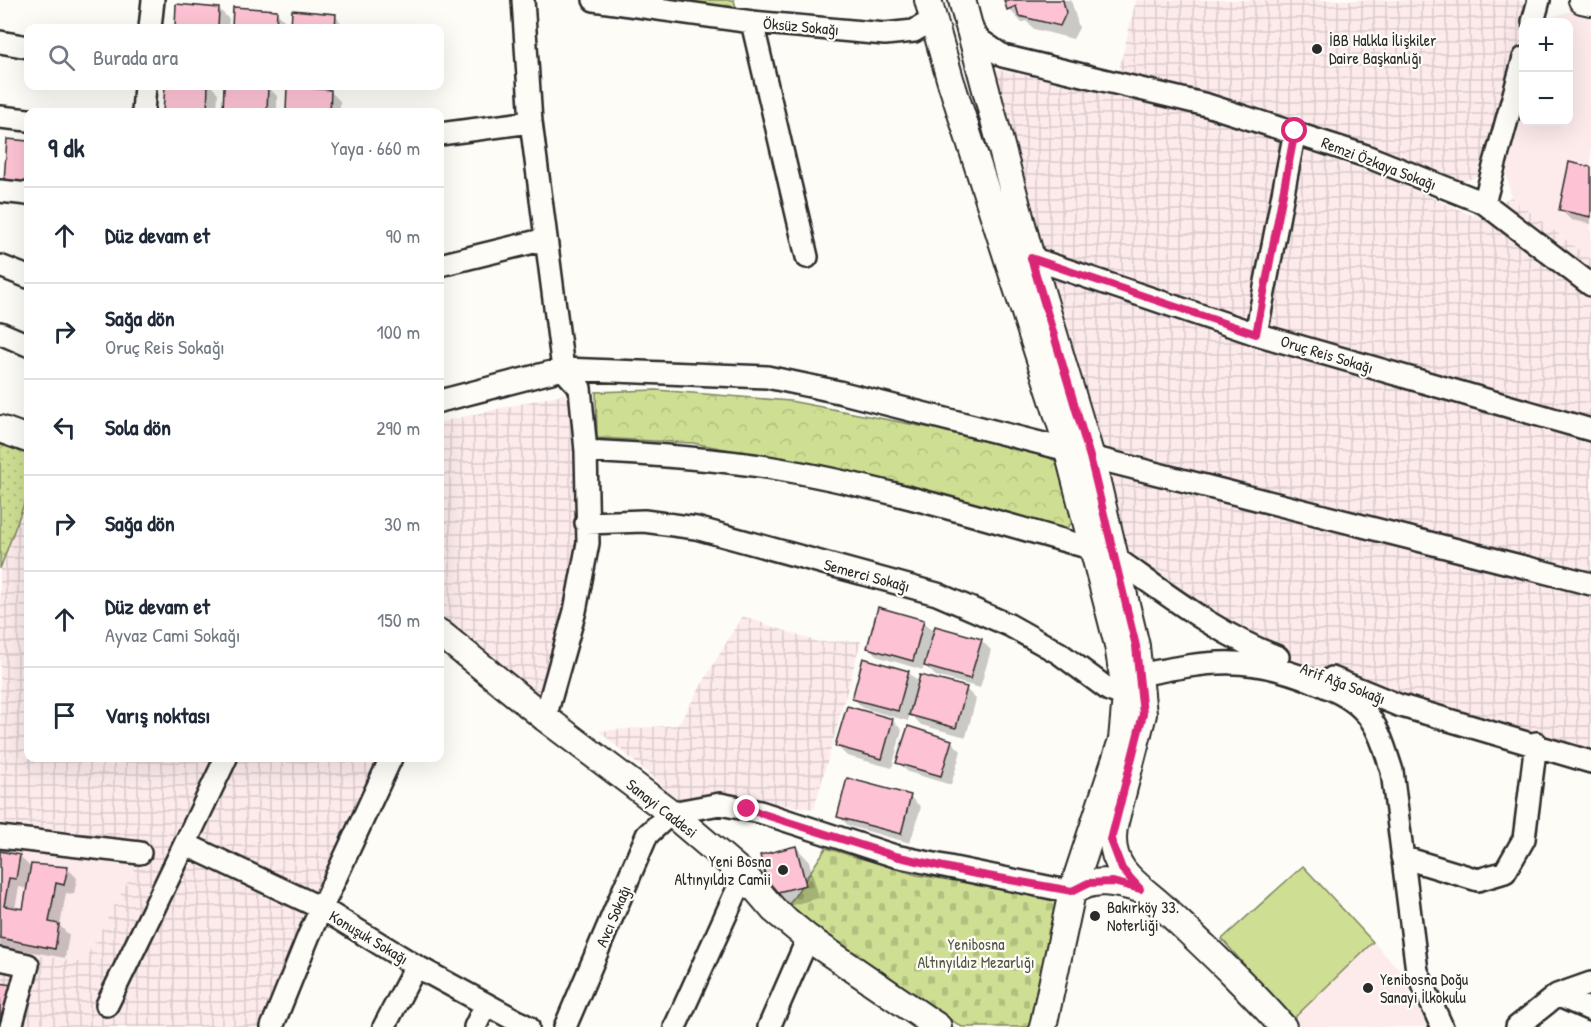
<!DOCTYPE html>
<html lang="tr">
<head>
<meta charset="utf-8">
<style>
  body { margin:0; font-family:"Patrick Hand",sans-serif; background:#f2f2f3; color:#1f2937 }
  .controls { position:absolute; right:18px; top:18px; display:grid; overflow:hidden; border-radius:12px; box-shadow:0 6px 24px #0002 }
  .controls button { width:54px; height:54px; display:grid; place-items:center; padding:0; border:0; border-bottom:2px solid #e0e1e3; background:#fff; color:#1f2937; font:30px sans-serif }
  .stop { position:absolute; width:18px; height:18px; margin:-14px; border:4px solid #db2777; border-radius:50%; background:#fff }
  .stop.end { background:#db2777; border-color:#fff; box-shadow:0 2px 6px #0008 }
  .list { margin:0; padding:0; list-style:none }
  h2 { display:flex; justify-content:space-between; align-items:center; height:78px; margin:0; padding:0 24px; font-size:26px }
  h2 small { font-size:20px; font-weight:400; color:#747a83 }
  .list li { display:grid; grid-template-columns:39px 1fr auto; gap:18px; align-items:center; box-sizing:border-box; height:96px; padding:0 24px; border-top:2px solid #e0e1e3 }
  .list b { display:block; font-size:22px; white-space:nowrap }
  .list p { margin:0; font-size:20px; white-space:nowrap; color:#747a83 }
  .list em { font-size:20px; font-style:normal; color:#747a83 }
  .icon { flex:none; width:33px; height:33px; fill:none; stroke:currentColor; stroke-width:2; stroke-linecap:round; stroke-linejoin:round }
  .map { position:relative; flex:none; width:1591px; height:1027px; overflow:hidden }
  .search { position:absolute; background:#fff; box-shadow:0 6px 24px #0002; left:24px; top:24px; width:420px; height:66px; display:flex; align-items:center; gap:15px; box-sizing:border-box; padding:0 21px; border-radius:12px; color:#747a83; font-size:22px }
  .panel { position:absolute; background:#fff; box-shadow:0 6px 24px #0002; left:24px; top:108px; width:420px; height:654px; border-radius:12px }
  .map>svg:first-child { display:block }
  .built { fill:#fdebec }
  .industrial { fill:url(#industrial-grid) }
  .grass { fill:url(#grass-dots); stroke:#7c855f; stroke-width:1.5 }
  .cemetery { fill:url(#cemetery-stones); stroke:#7c855f; stroke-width:1.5 }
  .park { fill:url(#park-crowns); stroke:#7c855f; stroke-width:1.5 }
  .garden { fill:#cedf93; stroke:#7c855f; stroke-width:1.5 }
  .shadow { fill:#0003; fill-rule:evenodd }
  .building { fill:#fdc3d4; stroke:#2b2b2b; stroke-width:1.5 }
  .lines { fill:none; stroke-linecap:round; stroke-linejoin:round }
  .minor-casing { stroke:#2b2b2b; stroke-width:26 }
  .major-casing { stroke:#2b2b2b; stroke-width:30 }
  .minor { stroke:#fdfcf7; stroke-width:21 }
  .major { stroke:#fdfcf7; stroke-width:26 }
  .route { stroke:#db2777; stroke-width:8 }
  .poi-dot { fill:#2b2b2b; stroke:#fdfcf7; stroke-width:2 }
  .labels { text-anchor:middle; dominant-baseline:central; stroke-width:4.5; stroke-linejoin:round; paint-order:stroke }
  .street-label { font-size:16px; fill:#2b2b2b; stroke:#fdfcf7 }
  .poi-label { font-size:16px; fill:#2b2b2b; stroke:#fdfcf7; text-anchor:start }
  .park-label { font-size:16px; fill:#545845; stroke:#fdfcf7 }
</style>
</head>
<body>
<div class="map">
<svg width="1591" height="1027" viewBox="0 0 1591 1027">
  <defs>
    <pattern id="industrial-grid" width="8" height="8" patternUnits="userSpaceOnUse" patternTransform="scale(1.5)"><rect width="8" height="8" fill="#fdebec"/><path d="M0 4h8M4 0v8" fill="none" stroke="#d9cacb"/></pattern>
    <pattern id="grass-dots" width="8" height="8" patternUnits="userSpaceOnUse" patternTransform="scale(1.5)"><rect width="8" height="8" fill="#cedf93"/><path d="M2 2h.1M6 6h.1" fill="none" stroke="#b1c07f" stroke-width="1.8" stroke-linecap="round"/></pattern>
    <pattern id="cemetery-stones" width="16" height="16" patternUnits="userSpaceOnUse" patternTransform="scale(1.5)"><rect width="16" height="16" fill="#cedf93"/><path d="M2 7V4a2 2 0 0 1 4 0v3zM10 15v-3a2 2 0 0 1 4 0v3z" fill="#b1c07f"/></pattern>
    <pattern id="park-crowns" width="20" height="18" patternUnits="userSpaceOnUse" patternTransform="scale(1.5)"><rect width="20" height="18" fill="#cedf93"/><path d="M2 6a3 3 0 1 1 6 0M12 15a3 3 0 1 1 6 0" fill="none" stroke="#b1c07f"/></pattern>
  </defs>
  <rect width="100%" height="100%" fill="#fdfcf7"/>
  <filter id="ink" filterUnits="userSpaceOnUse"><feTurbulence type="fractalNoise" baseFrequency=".0167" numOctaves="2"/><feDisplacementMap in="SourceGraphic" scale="12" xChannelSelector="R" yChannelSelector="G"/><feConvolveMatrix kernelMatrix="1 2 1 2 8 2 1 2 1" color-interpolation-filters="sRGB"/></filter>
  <g filter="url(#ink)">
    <path class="built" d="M1571 11 1591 16V259L1511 197 1506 171 1523 106 1524 122H1568V22H1546L1547 18Z
      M0 821 148 844 83 963 0 948Z
      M1373 942 1409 980 1410 996 1431 1027H1299L1292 1020Z"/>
    <path class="industrial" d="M1136 0H1517L1535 5 1524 22 1523 43 1485 173 1455 185 1119 70Z
      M994 69 1195 113 1389 179 1474 216 1511 197 1591 259V773L1572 762 1396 715 1242 632 1126 549Z
      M568 393 577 467 578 561 540 702 440 624V422Z
      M28 493V758H377L263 1027H0V948L83 963 148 844 0 821V569Z
      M742 616 818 642 861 641 814 809 728 797 679 800 599 731 678 725Z"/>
    <path class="grass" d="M0 442 28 453V493L0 569Z"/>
    <path class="cemetery" d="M826 848 917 875 1008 889 1057 902 1030 1027H962L828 941 788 906Z"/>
    <path class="park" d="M621 0H734L736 8Z
      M656 390 790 401 936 429 1047 457 1060 463 1066 478 1073 522 1063 531 847 472 693 443 597 438 596 392Z"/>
    <path class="garden" d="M1303 866 1373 942 1292 1020 1222 939Z"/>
    <path class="shadow" d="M1006 0H1071L1079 28 1073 39 1034 29 1026 21 1022 23 1009 9Z
      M177 6 219 9 229 19 228 28H176Z
      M234 8 276 12 286 22V28H234Z
      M294 12 335 15 345 28H293Z
      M166 86H211L218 93 217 112H165Z
      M225 86H267L277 96V112H224Z
      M289 88 330 91 340 101V112H288Z
      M9 141 28 142V192Z
      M1591 168V224L1571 220 1561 210Z
      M923 621 935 633 981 640 991 650 980 688 936 676 924 665 923 670 879 657 868 647Z
      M908 672 920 683 966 689 976 699 966 737 921 725 910 713 908 721 863 708 853 698Z
      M892 720 902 730 892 768 847 756 837 746Z
      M951 741 961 751 951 785 908 772 898 762Z
      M910 797 921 807 910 843 849 826 838 816Z
      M796 847 809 861 819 898 785 907 771 893Z
      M0 853 20 856 31 868H67L77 878 74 894 66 893 60 926 69 935 65 958 0 946ZM19 887 28 889 24 911 15 909Z"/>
    <path class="building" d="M1004 0H1063L1066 13 1060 26 1019 16 1016 6 1007 10Z
      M176 4 219 8 218 28H175Z
      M233 7 277 10 276 28H232Z
      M292 10 336 14 335 28H291Z
      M165 86H208L207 112H163Z
      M224 86H268L267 112H223Z
      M287 86 331 90 330 112H286Z
      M7 139 28 141 26 184 4 181Z
      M1569 162 1591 167V217L1559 210Z
      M878 607 924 620 913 661 867 648Z
      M935 626 982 639 970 679 924 666Z
      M863 658 909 671 898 711 852 699Z
      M920 675 967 687 956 728 909 715Z
      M847 706 893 719 882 759 835 746Z
      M908 726 952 740 941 776 896 763Z
      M847 778 911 795 901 834 837 817Z
      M796 846 806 885 770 894 760 855Z
      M0 851 20 855 16 879 9 878 4 906 23 909 31 864 68 867 64 885 56 883 49 922 59 924 55 949 0 938Z
      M0 983 12 985 2 1027H0Z"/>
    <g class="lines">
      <g class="minor-casing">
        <path id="minor" d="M523 0 531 122 563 369 580 388 586 451 588 543 575 611 545 718
          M594 0 752 22 885 34 914 31 934 19
          M752 22 807 257
          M1533 22 1539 0
          M969 27 981 41 1003 56 1207 105 1366 156 1484 203 1591 285
          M150 28 153 0
          M0 42 28 47
          M143 112 145 86
          M0 117 28 120
          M440 134 531 122
          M0 191 28 194
          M1484 203 1524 58
          M1031 258 1256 334 1591 430
          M440 265 546 239
          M0 266 28 277
          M0 333 28 345
          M1256 334 1295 131
          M440 401 563 369 767 377 839 392 1068 450
          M586 451C647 454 707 458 767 467 878 485 986 519 1094 549
          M1091 457 1591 584
          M586 523 644 521 696 528 937 594 1009 625 1059 653 1109 690 1126 696
          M1115 558C1167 594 1218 635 1278 657
          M1139 675C1209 661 1247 654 1315 682 1332 689 1349 696 1362 709 1379 725 1385 750 1392 771L1417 971 1442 1027
          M1332 678 1398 705 1591 762
          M226 758 185 844 321 908 416 966
          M0 837 140 853
          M1402 857 1478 880 1505 872 1524 839 1536 743
          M0 959 28 965 11 1027
          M1557 995 1591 1010
          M107 1005 185 844
          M272 1027 309 935 391 758
          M384 1027 416 966 528 1027
          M475 1027 486 1004
          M565 1027 647 835 671 813 720 804 760 812 895 856 1072 892
          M675 1027 744 875
          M769 1027 808 938
          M1517 1027 1557 995 1591 983"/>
      </g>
      <g class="major-casing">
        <path id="major" d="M928 0 950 79 1062 428 1118 645 1126 696 1122 740 1072 892 1043 1027
          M962 0 1031 258 1091 457 1136 646 1143 714 1115 822C1111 839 1112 855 1123 870 1135 886 1152 896 1166 910 1206 948 1247 986 1283 1027
          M1582 0 1591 2
          M0 429 28 439
          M440 633 545 718 671 813 744 875 774 910 808 938 938 1027
          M1072 892C1093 876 1117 883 1140 889"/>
      </g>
      <use href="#minor" class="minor"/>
      <use href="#major" class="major"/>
    </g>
  </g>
  <g class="lines" filter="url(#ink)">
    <path class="route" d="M747 809 895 856 971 873 1072 891 1088 883 1113 882 1140 889 1122 869 1111 840 1143 714 1136 646 1090 457 1031 258 1256 334 1295 131"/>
  </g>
  <g class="poi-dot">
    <circle cx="1317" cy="49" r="6"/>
    <circle cx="783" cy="870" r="6"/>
    <circle cx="1095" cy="916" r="6"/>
    <circle cx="1368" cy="988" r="6"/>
  </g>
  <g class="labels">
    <g class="street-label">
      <text transform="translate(801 26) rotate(5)">Öksüz Sokağı</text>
      <text transform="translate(1379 163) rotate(21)">Remzi Özkaya Sokağı</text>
      <text transform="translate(1327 354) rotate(17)">Oruç Reis Sokağı</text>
      <text transform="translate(867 575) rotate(15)">Semerci Sokağı</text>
      <text transform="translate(1343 683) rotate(21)">Arif Ağa Sokağı</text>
      <text transform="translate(662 808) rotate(38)">Sanayi Caddesi</text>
      <text transform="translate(613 916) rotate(-67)">Avcı Sokağı</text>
      <text transform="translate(369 937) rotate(31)">Konuşuk Sokağı</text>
    </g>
    <g class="poi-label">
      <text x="1329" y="40">İBB Halkla İlişkiler<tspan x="1329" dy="18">Daire Başkanlığı</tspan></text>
      <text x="771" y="861" text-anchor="end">Yeni Bosna<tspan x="771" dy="18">Altınyıldız Camii</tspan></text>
      <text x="1107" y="907">Bakırköy 33.<tspan x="1107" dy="18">Noterliği</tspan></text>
      <text x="1380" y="979">Yenibosna Doğu<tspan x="1380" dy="18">Sanayi İlkokulu</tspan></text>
    </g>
    <g class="park-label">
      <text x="976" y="944">Yenibosna<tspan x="976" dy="18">Altınyıldız Mezarlığı</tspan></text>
    </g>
  </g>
</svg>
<div class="controls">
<button>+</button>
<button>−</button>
</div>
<div class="stop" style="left:1295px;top:131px"></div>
<div class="stop end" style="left:747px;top:809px"></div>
<div class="search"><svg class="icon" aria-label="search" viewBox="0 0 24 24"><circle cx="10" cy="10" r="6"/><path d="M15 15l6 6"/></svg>Burada ara</div>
<section class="panel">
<h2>9 dk<small>Yaya · 660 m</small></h2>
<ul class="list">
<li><svg class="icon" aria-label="ahead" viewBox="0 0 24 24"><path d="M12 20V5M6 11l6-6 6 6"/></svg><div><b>Düz devam et</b></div><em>90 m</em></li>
<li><svg class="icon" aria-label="right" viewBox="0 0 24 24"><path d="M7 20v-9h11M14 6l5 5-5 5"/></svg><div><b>Sağa dön</b><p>Oruç Reis Sokağı</p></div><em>100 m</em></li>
<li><svg class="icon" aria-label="left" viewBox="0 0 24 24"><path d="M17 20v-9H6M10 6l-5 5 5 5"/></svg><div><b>Sola dön</b></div><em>290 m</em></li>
<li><svg class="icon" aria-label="right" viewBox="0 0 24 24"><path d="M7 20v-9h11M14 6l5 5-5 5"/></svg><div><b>Sağa dön</b></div><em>30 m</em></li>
<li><svg class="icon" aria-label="ahead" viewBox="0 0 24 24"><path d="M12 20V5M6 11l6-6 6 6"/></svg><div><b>Düz devam et</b><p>Ayvaz Cami Sokağı</p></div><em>150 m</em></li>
<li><svg class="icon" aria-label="arrive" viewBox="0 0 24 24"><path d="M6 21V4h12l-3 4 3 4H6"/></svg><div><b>Varış noktası</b></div></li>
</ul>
</section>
</div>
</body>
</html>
